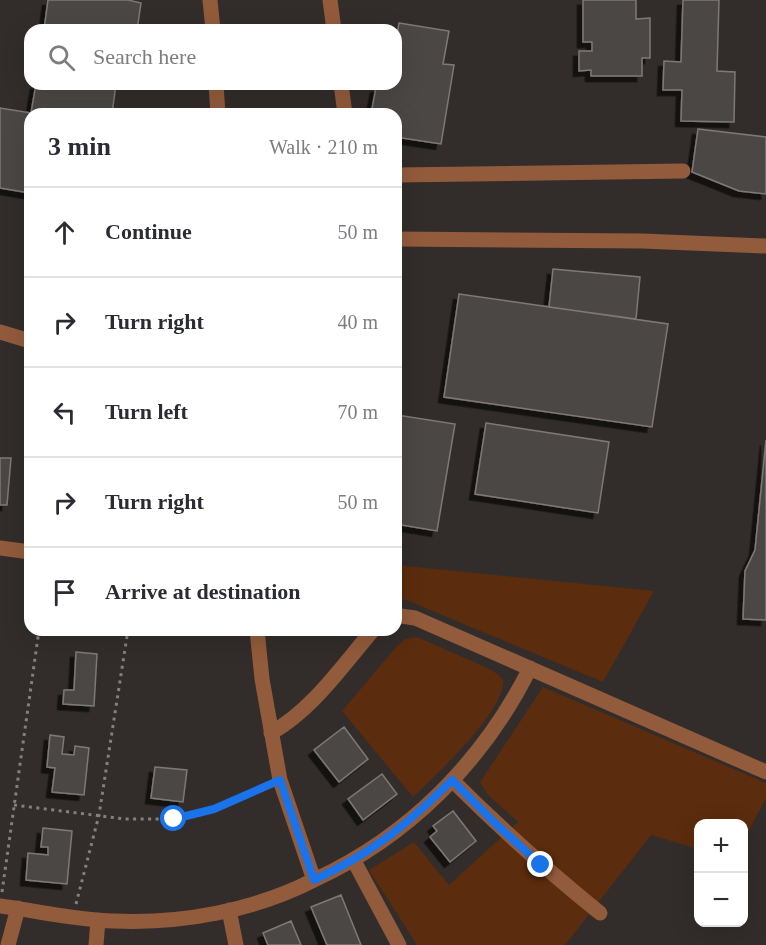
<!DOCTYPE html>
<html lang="en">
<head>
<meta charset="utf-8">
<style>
  body { margin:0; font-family:"Times New Roman",serif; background:#f7f7f7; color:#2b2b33 }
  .controls { position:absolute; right:18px; bottom:18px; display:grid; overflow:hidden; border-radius:12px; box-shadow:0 6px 24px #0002 }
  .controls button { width:54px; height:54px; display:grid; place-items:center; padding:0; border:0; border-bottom:2px solid #e1e1e2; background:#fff; color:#2b2b33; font:30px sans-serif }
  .stop { position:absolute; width:18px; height:18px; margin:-14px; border:4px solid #1a73e8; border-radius:50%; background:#fff }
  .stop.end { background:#1a73e8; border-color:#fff; box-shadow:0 2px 6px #0008 }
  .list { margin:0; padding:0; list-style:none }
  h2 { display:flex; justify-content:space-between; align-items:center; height:78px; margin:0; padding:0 24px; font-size:26px }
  h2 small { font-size:20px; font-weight:400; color:#7c7c81 }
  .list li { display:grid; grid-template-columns:39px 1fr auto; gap:18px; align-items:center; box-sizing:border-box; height:90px; padding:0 24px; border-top:2px solid #e1e1e2 }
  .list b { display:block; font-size:22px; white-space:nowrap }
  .list em { font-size:20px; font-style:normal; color:#7c7c81 }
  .icon { flex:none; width:33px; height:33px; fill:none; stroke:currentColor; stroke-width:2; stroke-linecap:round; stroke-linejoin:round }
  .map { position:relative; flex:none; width:766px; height:945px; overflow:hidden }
  .search { position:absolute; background:#fff; box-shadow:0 6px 24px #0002; left:24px; top:24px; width:378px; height:66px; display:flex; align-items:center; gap:15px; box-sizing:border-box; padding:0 21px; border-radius:18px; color:#7c7c81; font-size:22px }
  .panel { position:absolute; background:#fff; box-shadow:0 6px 24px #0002; left:24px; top:108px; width:378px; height:528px; border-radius:18px }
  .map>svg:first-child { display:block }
  .green { fill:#5b2c0d }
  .building { fill:#4c4744; stroke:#7e7976; stroke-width:1.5; filter:url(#shadow) }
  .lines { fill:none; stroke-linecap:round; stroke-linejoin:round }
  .path { stroke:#84807e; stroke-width:3; stroke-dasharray:3 4.5; stroke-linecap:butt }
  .minor { stroke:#925b3b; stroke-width:15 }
  .route { stroke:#1a73e8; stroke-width:8 }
</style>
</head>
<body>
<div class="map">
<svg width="766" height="945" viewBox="0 0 766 945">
  <defs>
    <filter id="shadow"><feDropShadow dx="-5.5" dy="5.5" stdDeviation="0" flood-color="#0009"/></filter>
  </defs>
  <rect width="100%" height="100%" fill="#322d2b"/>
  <path class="green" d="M396 565 654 591 603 682 406 600H396Z
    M417 637 492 670 503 679C506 711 436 775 413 797L342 711 396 647 405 639Z
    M543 687 766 783V798L744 840V824H698V849L651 835 565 945H417L369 870 414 842 449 885 518 822 487 794 480 782Z"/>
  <path class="building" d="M48 0H128L141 3 137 30H44Z
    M583 0H636V19L650 18V58H642V76H591V70L579 71V51H592V42H583Z
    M683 0H719L717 71 735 72 734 122 681 121 682 90H663L664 61 681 62Z
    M399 23 449 31 443 64 454 65 441 144 396 137V114H371L376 87 388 89 389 84H396V40Z
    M36 84H116L112 114H30V193L0 188V108L31 113Z
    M698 129 766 137V194L739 191 692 172Z
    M553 269 640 277 636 319 549 307Z
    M459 294 668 324 652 427 444 397Z
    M397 415 455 424 437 531 396 524Z
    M486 423 609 442 598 513 475 494Z
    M766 440V620L743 619 745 571 755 550Z
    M0 458H11L7 505H0Z
    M76 652 97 654 94 706 63 704 64 690H74Z
    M344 727 368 759 339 782 314 750Z
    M50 735 64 737 62 754 74 755 75 746 89 748 84 795 52 792 55 768 47 767Z
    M155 767 187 770 183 802 151 798Z
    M382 774 397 794 363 820 348 799Z
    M453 811 476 841 450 862 430 837 437 831 433 826Z
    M43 828 72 831 67 884 26 880 28 853 48 855V847H41Z
    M341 895 361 945H327L311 907Z
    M291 921 301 945H268L263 933Z"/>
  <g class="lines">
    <path class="path" d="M14 805 125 819H174L214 809 266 786
      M2 892 39 630
      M76 904 99 815 128 630"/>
    <path class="minor" d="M210 0 213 30
      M330 0 334 30
      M216 84 218 114
      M341 84 345 114
      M396 175 683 171
      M396 239 642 241 765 246
      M0 332 30 341
      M0 548 30 552
      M396 617 401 616 415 618 766 772
      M271 733C313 709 342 666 373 630
      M452 780C499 827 548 871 600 913
      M354 861 399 945
      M314 880C408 837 484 761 530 668
      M0 906C38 911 75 920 114 921 181 924 253 911 314 880L280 780 262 679 257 630
      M229 910 236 945
      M8 945 18 908
      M96 945 98 920"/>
  </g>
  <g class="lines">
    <path class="route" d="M174 819 214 809 280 780 314 880C372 853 407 825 452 780L496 824 541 865"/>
  </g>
</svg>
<div class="controls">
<button>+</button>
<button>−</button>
</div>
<div class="stop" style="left:174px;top:819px"></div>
<div class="stop end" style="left:541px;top:865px"></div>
<div class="search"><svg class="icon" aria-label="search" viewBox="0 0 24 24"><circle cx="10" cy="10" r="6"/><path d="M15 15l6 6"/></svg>Search here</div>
<section class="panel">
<h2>3 min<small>Walk · 210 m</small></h2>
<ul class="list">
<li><svg class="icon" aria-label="ahead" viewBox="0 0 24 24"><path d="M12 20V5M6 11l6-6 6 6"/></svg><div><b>Continue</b></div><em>50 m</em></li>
<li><svg class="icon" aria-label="right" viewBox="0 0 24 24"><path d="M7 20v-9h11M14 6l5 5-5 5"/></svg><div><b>Turn right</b></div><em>40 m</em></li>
<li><svg class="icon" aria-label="left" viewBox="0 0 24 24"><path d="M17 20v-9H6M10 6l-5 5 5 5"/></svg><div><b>Turn left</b></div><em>70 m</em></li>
<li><svg class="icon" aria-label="right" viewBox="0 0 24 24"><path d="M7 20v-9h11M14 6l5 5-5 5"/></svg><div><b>Turn right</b></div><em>50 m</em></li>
<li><svg class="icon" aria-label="arrive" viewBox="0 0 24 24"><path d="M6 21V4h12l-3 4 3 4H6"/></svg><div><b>Arrive at destination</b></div></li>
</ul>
</section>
</div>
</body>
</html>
